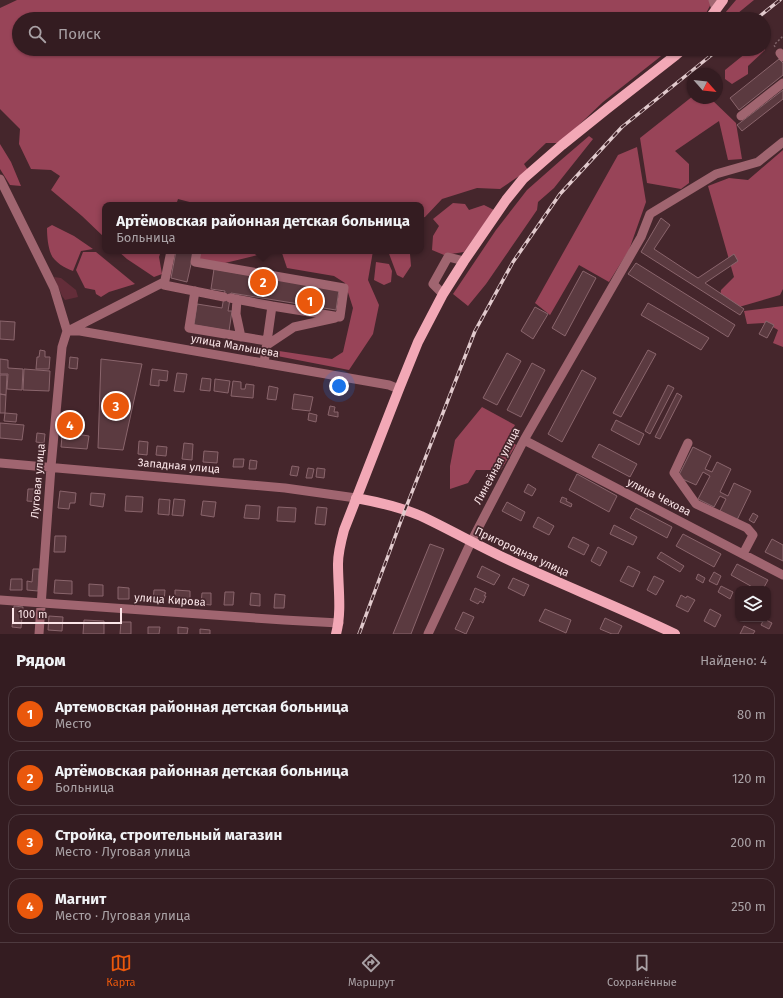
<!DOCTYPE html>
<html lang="ru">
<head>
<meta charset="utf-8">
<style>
  body { margin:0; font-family:"Fira Sans",sans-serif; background:#3f292e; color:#f1f3f6 }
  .controls { position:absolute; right:12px; bottom:12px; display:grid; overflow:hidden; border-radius:8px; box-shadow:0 1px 3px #0004 }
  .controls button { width:36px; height:36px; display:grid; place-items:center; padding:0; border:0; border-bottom:1px solid #4e3a3f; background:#341c21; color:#f1f3f6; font:20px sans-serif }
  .compass { position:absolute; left:687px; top:68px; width:36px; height:36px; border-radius:50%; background:#341c21; box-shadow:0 1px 3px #0004; rotate:117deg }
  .scale { position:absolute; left:12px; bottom:10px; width:110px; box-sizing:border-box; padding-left:4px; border:2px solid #fbe5e8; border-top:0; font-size:11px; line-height:14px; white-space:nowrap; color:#fbe5e8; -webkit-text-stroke:3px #45262c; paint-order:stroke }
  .you { position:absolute; left:339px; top:386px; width:14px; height:14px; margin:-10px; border:3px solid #fff; border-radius:50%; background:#1a73e8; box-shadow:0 0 0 6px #1a73e833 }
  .badge { display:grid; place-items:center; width:26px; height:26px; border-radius:50%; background:#ea580c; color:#fff; font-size:13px; font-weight:700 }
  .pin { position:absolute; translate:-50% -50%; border:2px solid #fff; box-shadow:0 1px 4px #0006 }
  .popup { position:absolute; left:102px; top:202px; width:322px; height:52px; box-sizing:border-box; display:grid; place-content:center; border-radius:8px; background:#341c21; filter:drop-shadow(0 1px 3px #0005); font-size:13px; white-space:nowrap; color:#a9a1a5 }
  .popup b { font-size:15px; color:#f1f3f6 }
  .popup::after { content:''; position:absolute; left:50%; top:100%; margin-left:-8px; border:8px solid transparent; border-top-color:#341c21 }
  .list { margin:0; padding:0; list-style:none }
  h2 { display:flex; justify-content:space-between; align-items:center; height:52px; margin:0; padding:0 16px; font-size:17px }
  h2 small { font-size:13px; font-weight:400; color:#a9a1a5 }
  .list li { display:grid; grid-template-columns:26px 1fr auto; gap:12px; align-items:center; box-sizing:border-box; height:56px; margin:0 8px 8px; padding:0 8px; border:1px solid #4e3a3f; border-radius:12px }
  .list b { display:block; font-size:15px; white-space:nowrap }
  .list p { margin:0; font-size:13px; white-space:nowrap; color:#a9a1a5 }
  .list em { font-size:13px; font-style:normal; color:#a9a1a5 }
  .icon { flex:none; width:22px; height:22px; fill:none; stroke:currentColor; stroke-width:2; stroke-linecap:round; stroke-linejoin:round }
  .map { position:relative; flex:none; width:783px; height:634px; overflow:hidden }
  .search { position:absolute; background:#341c21; box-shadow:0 1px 3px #0004; left:12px; right:12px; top:12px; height:44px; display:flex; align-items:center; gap:10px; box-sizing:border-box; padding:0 14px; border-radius:22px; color:#a9a1a5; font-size:15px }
  .sheet { height:308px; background:#341c21 }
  nav { display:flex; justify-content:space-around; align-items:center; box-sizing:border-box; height:56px; border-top:1px solid #4e3a3f; background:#341c21; font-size:11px; color:#a9a1a5 }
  nav a { display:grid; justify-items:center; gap:2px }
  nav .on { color:#ea580c }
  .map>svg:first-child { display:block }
  .green { fill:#632d39 }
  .forest { fill:#984458 }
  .building { fill:#5b3a40; stroke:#8a656c }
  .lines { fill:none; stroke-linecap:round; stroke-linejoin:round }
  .path { stroke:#7e6267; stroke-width:1.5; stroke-dasharray:2 2; stroke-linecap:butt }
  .minor { stroke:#a06570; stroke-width:9 }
  .major { stroke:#f2a8b6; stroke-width:10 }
  .rail-casing { stroke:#e1cacd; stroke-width:3.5 }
  .rail { stroke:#45262c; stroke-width:2; stroke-dasharray:6; stroke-linecap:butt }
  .labels { text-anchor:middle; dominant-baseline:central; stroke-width:3.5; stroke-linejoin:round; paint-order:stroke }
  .street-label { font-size:11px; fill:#fbe5e8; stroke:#45262c }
</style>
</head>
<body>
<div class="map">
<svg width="783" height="634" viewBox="0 0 783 634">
  <rect width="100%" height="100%" fill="#45262c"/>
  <path class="green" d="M54 277 61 278 76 290 78 297 65 300 62 296Z"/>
  <path class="forest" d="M17 0H713L703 19H19V49H670L603 102 560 143H546L524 164 528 170 500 189 477 188 442 199 425 217 421 218V205H201L178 199 176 205H105V238L82 216 51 190 60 176 51 170 31 169 19 144 20 129 0 109V8Z
    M736 0H754L732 18 725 13Z
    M764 47 765 50 748 66V74L732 84 725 79V70L751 49H764Z
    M693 96V98H710L736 123 742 159 728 160 719 121 675 151 689 164V183L681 189 647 183 640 138Z
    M589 136 593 139 554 188 538 202 537 210 486 284 468 306 453 294 496 230 527 190 561 160Z
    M0 144 11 162 21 186 10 185 0 169Z
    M637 147 646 202 629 250 609 282 579 265 550 315 535 303 618 155Z
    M783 150V289L780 295 739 307 720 298 721 290 734 277 708 186 729 178 748 180Z
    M453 203 465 204 469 210 484 205 494 210 464 252 444 255 432 250 433 236 439 226 433 219Z
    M52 225 74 236 93 249 81 251 73 271C65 268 54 262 51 254 48 247 47 236 47 228Z
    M118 251H161L159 257 162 274 154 277 127 259Z
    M199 251H276L275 253 262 254 221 264 198 259Z
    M282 251H373L368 280 379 305 373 334 349 370 277 356 279 351 332 359 343 352 353 308 345 283 334 276 287 268 282 253Z
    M388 251H407L410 254 411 266 403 278 397 275Z
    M83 252H96L135 284 109 292 101 297 96 294 95 290 85 288 76 270Z
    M376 262 389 264 392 271 391 282 384 285 374 280Z
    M783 306V347L773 343 778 330 766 323 747 324 744 311Z
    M482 407 515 425 508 438 516 445 501 470H476L468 483 450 489V466L455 440Z"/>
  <path class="building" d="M779 59 783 63V75L739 110 730 98Z
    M783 90V99L742 131 737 125Z
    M661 218 670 225 654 249 698 278 734 254 738 261 705 283 744 309 740 315 641 252Z
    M176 251H194L187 282 171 278Z
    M636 263 735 325 728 337 628 274Z
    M214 269 339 290 336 310 231 293 228 311H232L229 331 194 325 197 304 222 308 225 291 211 289Z
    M583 271 596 278 565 336 552 328Z
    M648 303 709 338 701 350 641 315Z
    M535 307 548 314 533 339 521 331Z
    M0 321 15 322 14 340 0 339Z
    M766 321 774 325 767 338 759 334Z
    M40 350 45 351V357H50L49 369H36L37 357H39Z
    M648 350 656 354 621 417 613 413Z
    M507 353 521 361 497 405 483 398Z
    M70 357 78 358 77 369 69 368Z
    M0 359 8 360V368L23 369 22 390 7 389 8 374H0Z
    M101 359 142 364 123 450 98 448Z
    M532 363 545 370 521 417 507 410Z
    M24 369 50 371 49 391 23 390Z
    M152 369 168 371 167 381 159 380V386L150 385Z
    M582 370 596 378 562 442 548 434Z
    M177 373 187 374 184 392 174 391Z
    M0 375H7L6 395 0 394Z
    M202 378 211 379 210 391 200 390Z
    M215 379 230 381 228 393 214 391Z
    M233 381 241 382V389H245L246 384 254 385 253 398 231 396Z
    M668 385 674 388 650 434 645 431Z
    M269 386 278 388 276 400 267 399Z
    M677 393 682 396 660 439 655 437Z
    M0 394 6 395 5 413H0Z
    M294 394 313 397 310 411 292 409Z
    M330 406 335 407 334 412H338V417L328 415Z
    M5 413 17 414 16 422 4 421Z
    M309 413 317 415 316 422 308 420Z
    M64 414 78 415 76 434 89 436 87 449 61 447Z
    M616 420 644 434 639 445 611 430Z
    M0 423 24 425 22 440 0 438Z
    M37 433 45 434 44 443 36 442Z
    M139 441 148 442 147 455 138 454Z
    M184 443 193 444 192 460 182 459Z
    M599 444 637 464 630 477 592 457Z
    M157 446 167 447 166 456 156 455Z
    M693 447 711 456 705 469 712 472 717 462 731 469 720 492 728 496 734 483 751 491 737 520 720 511 726 499 720 496 714 507 698 499 710 476 703 472 696 485 678 477Z
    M204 451 218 452 217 463 203 462Z
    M234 459H244L243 467H233Z
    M250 460 257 461 256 469H249Z
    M292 466 299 467 297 476 290 475Z
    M308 468 314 469 312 478H306Z
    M317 468 325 469 324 478 316 477Z
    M577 474 617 496 609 512 569 490Z
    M528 484 536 489 532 496 524 492Z
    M28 489H40L39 502 27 501Z
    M60 491 76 493 75 503H70L69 509 58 508Z
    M91 493 105 494 103 507 90 505Z
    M126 496 143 497 142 512 125 511Z
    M562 497 567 499 566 501 572 504 571 507 560 502Z
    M159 499 170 500 169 515 158 514Z
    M174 499 185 500 183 516 172 515Z
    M203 501 216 502 214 517 201 515Z
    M507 502 525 512 521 521 502 511Z
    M246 505 260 506 259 519 244 518Z
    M278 507 296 508 295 522 277 521Z
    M317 507 327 508 325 525 315 524Z
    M636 508 672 527 667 538 630 518Z
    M753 513 758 516 754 523 749 520Z
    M538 517 554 526 549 535 533 527Z
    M614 525 637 537 633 545 610 534Z
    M683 534 721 554 714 567 676 546Z
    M55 536H66L65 552H54Z
    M573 537 589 545 584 555 568 547Z
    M772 539 783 545V561L765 552Z
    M430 544 444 549 411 634H393Z
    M598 547 607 552 600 566 591 561Z
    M661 552 684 566 680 572 657 558Z
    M737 564 768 580 763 589H756L731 575Z
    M482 566 500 575 494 585 477 577Z
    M628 566 640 572 633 587 620 581Z
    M33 569H39L38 591 27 590V581L32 582Z
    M714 572 721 576 717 585 709 581Z
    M698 574 705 578 703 583 696 579Z
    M654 576 664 581 656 595 647 590Z
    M513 578 529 585 524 596 508 588Z
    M11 579H22V590H10Z
    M55 580 72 581V594L54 593Z
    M89 584 103 585V596H89Z
    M721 586 733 592 730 599 718 592Z
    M118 587 129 588V599H118Z
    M475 588 486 593 484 596H486L483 603 480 601 478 604 470 600Z
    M154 590H165L164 602 153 601Z
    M175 590 190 591V603L175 602Z
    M225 592H234L233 605H224Z
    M202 593H211V605L201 604Z
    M251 593 260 594V606L250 605Z
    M275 594 285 595 284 608H274Z
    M681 595 686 598 687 596 695 600 688 612 676 606Z
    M14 606 23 607 21 628 12 627Z
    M545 609 571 620 566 633 539 621Z
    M710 609 721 615 715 627 704 621Z
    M463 612 474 617 466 634 455 629Z
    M49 616 63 617 62 631 48 630Z
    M605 618 622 626 618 634H612L600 629Z
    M764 619 772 623 769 629 761 625Z
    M84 620 104 621V634H83Z
    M121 622H131V634H120Z
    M744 626 755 631 753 634H740Z
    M148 627H160L159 634H148Z
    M178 627 188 628 187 634H178Z
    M200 629 210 630V634H200Z"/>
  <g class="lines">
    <path class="path" d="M775 47 774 45 783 36"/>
    <path class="minor" d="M713 0 716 9
      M780 53 783 57
      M741 116 783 83
      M0 179 54 288 67 331
      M171 251 164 285 224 297
      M197 251 195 262 344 288 340 317 272 306
      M195 291 189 328 267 341
      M443 294 433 284 448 257 464 261
      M230 298 272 306 264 363
      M237 299 236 314 241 337
      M70 330 164 282
      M67 331H80L389 385 399 389
      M267 345 294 327 335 318
      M524 440 783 575
      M688 443 674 473 696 504 747 528 753 535 743 554
      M0 463 285 488 356 498
      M0 600 284 620 339 623
      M39 634 51 467 62 347 67 331
      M428 634 471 542 524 440 641 237 650 214 716 174 758 162 783 142"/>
    <path class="major" d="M709 19 723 0
      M356 498C378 502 400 507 421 516 451 530 480 547 511 561 565 586 621 608 675 634
      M336 634C342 612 338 587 338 564 338 553 341 541 344 530L399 389 418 342 443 294 464 261 506 200 523 179 562 145 608 108 676 55 683 49"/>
    <g class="rail-casing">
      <path id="rail" d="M756 19 780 0
        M359 634 405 510 475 331 513 262 560 194 622 127 719 49"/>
    </g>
    <use href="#rail" class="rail"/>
  </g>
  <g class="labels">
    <g class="street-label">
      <text transform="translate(235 346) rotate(10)">улица Малышева</text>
      <text transform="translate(179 466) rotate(5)">Западная улица</text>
      <text transform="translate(497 466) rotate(-62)">Линейная улица</text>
      <text transform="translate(38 481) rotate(-85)">Луговая улица</text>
      <text transform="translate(659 497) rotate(27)">улица Чехова</text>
      <text transform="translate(522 552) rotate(25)">Пригородная улица</text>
      <text transform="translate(170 600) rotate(4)">улица Кирова</text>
    </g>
  </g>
</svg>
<div class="controls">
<button><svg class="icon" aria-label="layers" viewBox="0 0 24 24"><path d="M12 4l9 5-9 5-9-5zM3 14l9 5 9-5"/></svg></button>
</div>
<svg class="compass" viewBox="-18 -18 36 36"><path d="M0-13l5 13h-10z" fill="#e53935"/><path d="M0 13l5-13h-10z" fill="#a9a1a5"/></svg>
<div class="scale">100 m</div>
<div class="you"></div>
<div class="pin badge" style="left:310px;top:301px">1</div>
<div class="pin badge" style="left:263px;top:282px">2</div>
<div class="popup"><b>Артёмовская районная детская больница</b>Больница</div>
<div class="pin badge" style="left:116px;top:406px">3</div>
<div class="pin badge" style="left:70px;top:425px">4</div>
<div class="search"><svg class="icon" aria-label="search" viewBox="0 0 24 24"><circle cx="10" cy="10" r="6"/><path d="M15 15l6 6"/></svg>Поиск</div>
</div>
<section class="sheet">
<h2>Рядом<small>Найдено: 4</small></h2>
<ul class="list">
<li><span class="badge">1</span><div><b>Артемовская районная детская больница</b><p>Место</p></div><em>80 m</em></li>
<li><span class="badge">2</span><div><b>Артёмовская районная детская больница</b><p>Больница</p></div><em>120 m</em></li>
<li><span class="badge">3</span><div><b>Стройка, строительный магазин</b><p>Место · Луговая улица</p></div><em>200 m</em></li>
<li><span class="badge">4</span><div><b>Магнит</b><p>Место · Луговая улица</p></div><em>250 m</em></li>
</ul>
</section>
<nav>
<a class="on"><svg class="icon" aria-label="map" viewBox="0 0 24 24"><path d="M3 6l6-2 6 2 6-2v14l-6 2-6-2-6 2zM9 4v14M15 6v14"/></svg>Карта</a>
<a><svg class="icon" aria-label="directions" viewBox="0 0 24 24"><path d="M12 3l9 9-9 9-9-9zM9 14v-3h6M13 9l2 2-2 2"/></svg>Маршрут</a>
<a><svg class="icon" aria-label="saved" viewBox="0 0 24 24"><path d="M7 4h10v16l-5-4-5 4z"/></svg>Сохранённые</a>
</nav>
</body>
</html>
